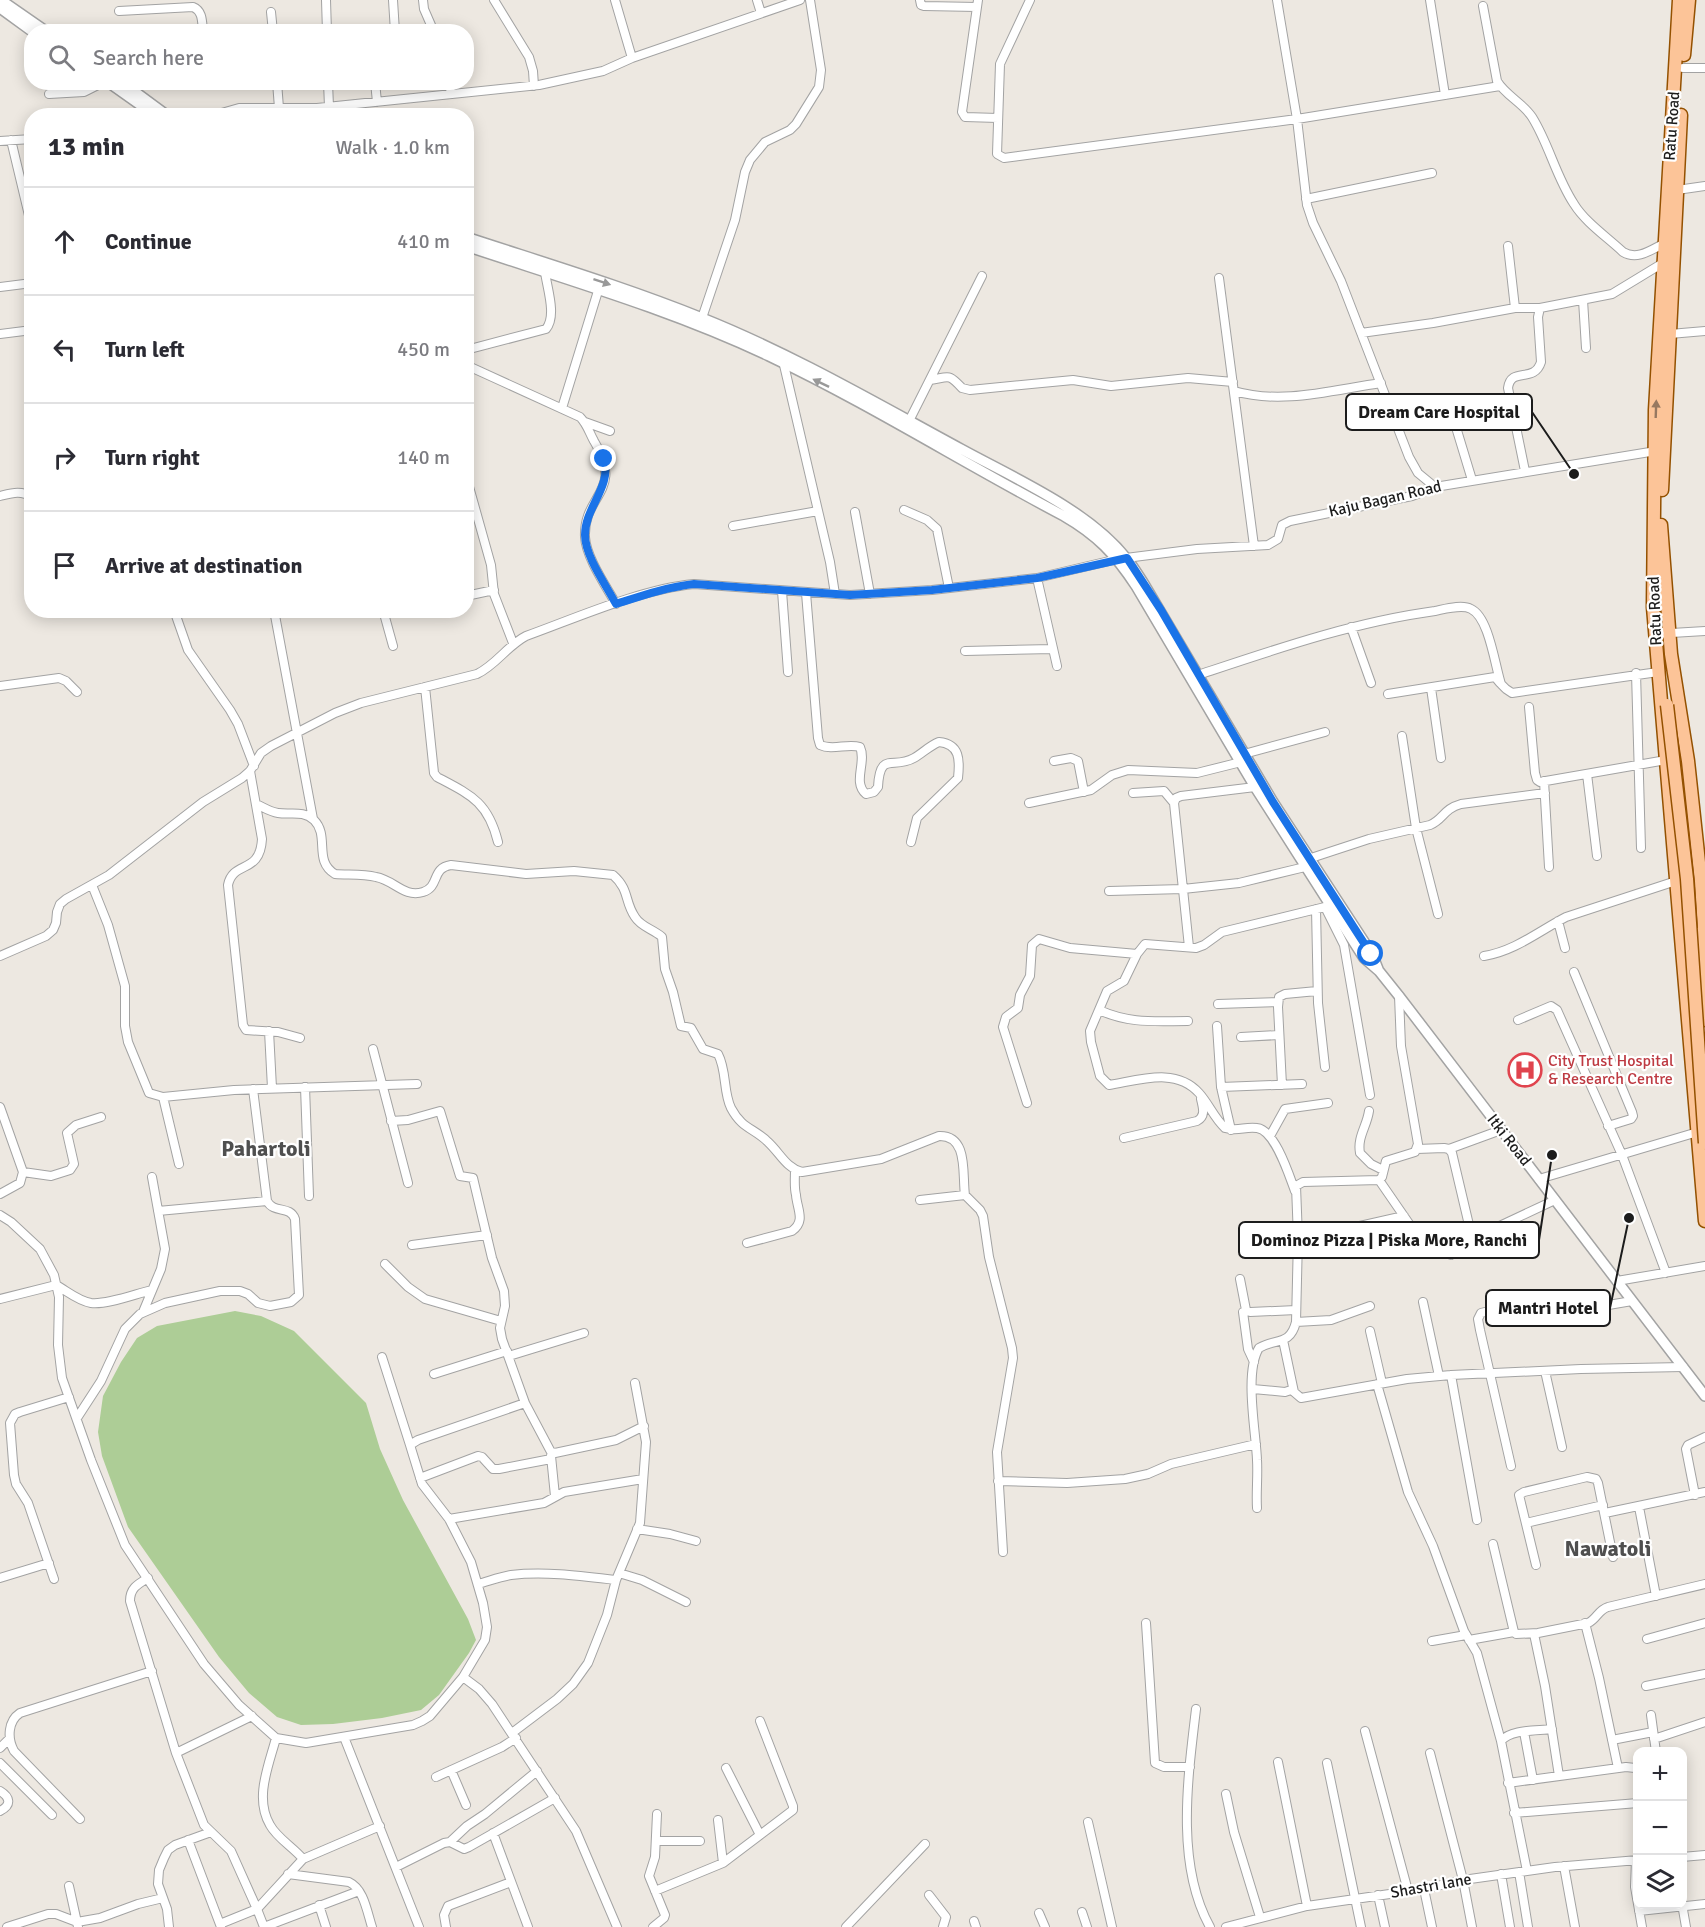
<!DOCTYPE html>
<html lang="en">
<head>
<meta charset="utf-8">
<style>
  body { margin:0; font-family:Signika,sans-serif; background:#f7f7f7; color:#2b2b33 }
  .controls { position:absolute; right:18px; bottom:18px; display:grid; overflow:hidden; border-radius:12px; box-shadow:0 3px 15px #0003 }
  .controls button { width:54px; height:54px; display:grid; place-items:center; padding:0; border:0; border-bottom:2px solid #e1e1e2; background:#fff; color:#2b2b33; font:30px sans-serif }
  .stop { position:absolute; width:18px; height:18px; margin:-14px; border:4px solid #1a73e8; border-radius:50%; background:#fff }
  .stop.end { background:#1a73e8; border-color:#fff; box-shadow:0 2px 6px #0008 }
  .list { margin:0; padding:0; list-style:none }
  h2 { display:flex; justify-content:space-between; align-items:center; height:78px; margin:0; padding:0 24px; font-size:26px }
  h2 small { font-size:20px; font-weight:400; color:#7c7c81 }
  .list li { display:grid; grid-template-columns:39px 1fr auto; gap:18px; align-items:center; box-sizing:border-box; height:108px; padding:0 24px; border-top:2px solid #e1e1e2 }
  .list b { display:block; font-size:22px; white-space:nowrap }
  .list em { font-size:20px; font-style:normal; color:#7c7c81 }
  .icon { flex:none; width:33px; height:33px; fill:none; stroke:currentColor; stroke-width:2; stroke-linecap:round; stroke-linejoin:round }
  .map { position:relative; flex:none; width:1705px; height:1927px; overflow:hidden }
  .search { position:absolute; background:#fff; box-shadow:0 3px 15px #0003; left:24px; top:24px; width:450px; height:66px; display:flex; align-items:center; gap:15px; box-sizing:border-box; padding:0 21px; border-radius:24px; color:#7c7c81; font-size:22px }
  .panel { position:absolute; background:#fff; box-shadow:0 3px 15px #0003; left:24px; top:108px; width:450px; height:510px; border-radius:24px }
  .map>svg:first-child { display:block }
  .forest { fill:#adcd96 }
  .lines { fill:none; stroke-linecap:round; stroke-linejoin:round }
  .minor-casing { stroke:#a3a3a3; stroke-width:10 }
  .tertiary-casing { stroke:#a3a3a3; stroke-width:12 }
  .primary-casing { stroke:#945100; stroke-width:15 }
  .minor { stroke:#fff; stroke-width:8 }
  .tertiary { stroke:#fff; stroke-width:9 }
  .primary { stroke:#fcc498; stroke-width:12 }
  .primary-bridge-casing { stroke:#945100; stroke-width:15; stroke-linecap:butt }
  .primary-bridge { stroke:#fcc498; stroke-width:12 }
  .oneway { fill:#999 }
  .oneway2 { fill:#977860 }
  .route { stroke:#1a73e8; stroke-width:8 }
  .labels { text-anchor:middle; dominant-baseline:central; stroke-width:4.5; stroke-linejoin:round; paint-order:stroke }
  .street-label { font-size:16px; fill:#1c1c1c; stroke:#fff }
  .health-label { font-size:16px; fill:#be3a42; stroke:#fff; text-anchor:start }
  .district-label { font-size:22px; font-weight:bold; fill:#4f4f4f; stroke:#fff }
  .leader { fill:none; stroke:#1c1c1c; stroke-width:2 }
  .callout-dot { fill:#1c1c1c; stroke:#fff; stroke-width:2 }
  .callout { fill:#fff; stroke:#1c1c1c; stroke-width:2 }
  .callout-label { font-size:18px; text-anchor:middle; font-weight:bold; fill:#1c1c1c }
</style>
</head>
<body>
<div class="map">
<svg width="1705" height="1927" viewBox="0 0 1705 1927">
  <rect width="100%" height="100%" fill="#ede8e1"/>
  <path class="forest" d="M235 1311 261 1316 294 1331 366 1403 380 1449 403 1500 468 1619 476 1640 469 1653 439 1695 421 1710 382 1718 333 1724 301 1725 277 1717 249 1693 219 1657 128 1527 102 1456 98 1432 103 1396 121 1362 137 1338 157 1326Z"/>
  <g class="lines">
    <g class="minor-casing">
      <path id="minor" d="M326 0 327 32
        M393 0 395 32
        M423 0 424 9 434 32
        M494 0 529 57 533 71 534 86
        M615 0 632 58
        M757 0 761 13
        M920 0 921 5 924 6 977 7
        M978 0 962 112 965 117 998 118
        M1030 0 1000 64 997 154 1004 158 1297 119 1500 86
        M1277 0 1297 119 1307 205 1313 223 1341 281 1409 457 1418 473 1435 487
        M1430 0 1445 95
        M1483 6 1497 81C1505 95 1523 103 1532 117 1549 144 1556 177 1574 204 1585 222 1607 237 1623 252 1638 261 1652 249 1667 242
        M119 11 193 7C203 11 202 22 203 32
        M271 12 273 32
        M203 31H273
        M1683 68H1705
        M277 82 279 108
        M328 82 329 107
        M375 82 377 102
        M449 82 451 94
        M49 94 84 92 104 82
        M211 116 239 108H317L539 85 603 71 632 58 800 0
        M11 140 32 228
        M0 141 32 139
        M1677 190 1705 186
        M1306 199 1432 173
        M1219 278 1254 546
        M0 287 32 283
        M1583 300 1586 348
        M1515 308H1540
        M702 318 735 220 745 172 750 160 765 142 790 130 796 124 819 87 821 70 810 0
        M1361 333 1433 323 1515 308 1508 246
        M0 334 32 330
        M1670 334 1705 331
        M466 350 546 329C557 316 547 288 545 272
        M466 365 580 417C587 424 589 432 594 441 625 492 583 494 585 537 586 557 606 586 616 604
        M784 365 830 562 835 594
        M930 380C950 377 948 373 962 388L970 390 1073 380 1111 386 1188 378 1233 382
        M1234 391C1282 405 1332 390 1381 383
        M562 408 598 291
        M1452 414 1472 480
        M909 421 982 276
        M585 422 610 431
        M1525 471 1508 388C1511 366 1534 384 1541 362L1538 317 1540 308 1612 294 1663 263
        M466 476 491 565 494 594 513 643
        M0 496C12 493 21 490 32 497
        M904 510 927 520 937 529 949 588
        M855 512 870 594
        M733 526 818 511
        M1037 578 1057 666
        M782 591 788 672
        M806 593 818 738 820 745C833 751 847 743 860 747 867 762 852 782 866 794L874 792 878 787C880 750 893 770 914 758 923 753 929 746 939 742 960 744 960 760 958 778L917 818 911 842
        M466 596 494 590
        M174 610 188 650 230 710 238 724 254 766
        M274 610 313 819
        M383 610 393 646
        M1351 627 1371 683
        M1655 634 1705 631
        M965 651 1053 649
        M1636 673 1641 848
        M1198 675C1276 649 1354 622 1435 611 1445 609 1462 604 1471 609 1489 617 1495 666 1501 684L1506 689 1512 693 1658 672
        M0 686 59 678 66 681 77 692
        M425 687 434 773 437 777C471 795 488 802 498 842
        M1431 688 1441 758
        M1388 694 1495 677 1500 683
        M1529 707 1535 773 1537 780 1540 782 1666 760
        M1402 736 1416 828 1438 914
        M1244 754 1325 732
        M1054 761 1071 758 1078 761 1084 792
        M250 771 262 839C260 875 233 860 228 885L243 1025 246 1030 278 1032 300 1038
        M1587 774 1597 856
        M1544 781 1549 867
        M1133 793 1164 791 1174 803
        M1029 803 1091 790 1112 775 1128 770 1197 773 1241 762
        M256 804C263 807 270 812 278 813 291 815 303 810 314 820 330 836 313 861 335 874 348 875 363 874 376 877 394 880 404 898 423 892 440 887 431 868 451 865L526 874 574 871 613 875C630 890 624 901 635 917 641 927 653 929 662 937L665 969 673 992 681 1026 691 1028 703 1049 718 1054C727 1071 723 1092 731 1108 742 1129 754 1128 768 1142 780 1153 786 1168 802 1172L881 1159 939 1136C969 1135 962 1175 965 1195L980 1210 983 1216 989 1257 1012 1348 1013 1358 997 1452 1003 1552
        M1308 859 1369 839 1430 825C1444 819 1443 809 1461 804L1545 793
        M92 885 108 925 125 986V1026L128 1042 149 1093 163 1097 234 1090 417 1084
        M1109 891 1183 889 1239 883 1305 867
        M1325 907 1344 945 1370 1095
        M1316 909 1318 1003 1325 1067
        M1558 921 1565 948
        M1189 947 1174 803 1176 798 1181 796 1255 787
        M0 956 46 936 53 930 56 923 57 912 60 904 66 899 109 875 203 802 242 778 250 771 261 753 271 746 335 713 361 703 477 674C496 665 507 646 526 636 576 618 641 589 694 584L850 595 932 590 1037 578 1118 559 1197 549 1268 545 1278 539 1282 525 1290 521 1412 496 1435 487 1656 451
        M1484 956C1515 951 1539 931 1566 917L1676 881
        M1574 972 1632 1112 1633 1116 1631 1119 1608 1126
        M1218 1004 1278 1002
        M1099 1010C1130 1024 1155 1021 1188 1021
        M1518 1020 1551 1006 1557 1010 1622 1155 1666 1273
        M1217 1026 1221 1087 1231 1130
        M269 1031 272 1088
        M1241 1037 1279 1035
        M373 1049 408 1183
        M1282 1085 1278 1007 1279 997 1285 994 1317 991
        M305 1087 309 1196
        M1221 1087 1302 1084
        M163 1097 179 1164
        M1027 1103 1003 1027 1006 1017 1018 1008 1020 995 1030 976 1032 945 1039 939 1070 948 1137 954
        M0 1107 23 1172 20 1183 0 1194
        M1369 1111C1367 1126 1357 1137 1360 1153L1371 1164 1383 1170
        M391 1121 408 1120 440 1111 460 1176 473 1178 492 1258 504 1291 505 1306 500 1328 502 1339 525 1403 551 1452 555 1453 616 1440 644 1426
        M1270 1136 1285 1109 1328 1103
        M1124 1138 1197 1121C1206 1116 1203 1108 1201 1099
        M1417 1149 1444 1148 1449 1149 1452 1153 1469 1225
        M1449 1149 1501 1130
        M23 1172 51 1176 70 1170 74 1164 67 1133 76 1125 101 1117
        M1539 1179 1701 1131
        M1379 1180 1419 1238 1428 1245 1451 1255
        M1295 1191C1289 1175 1275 1130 1257 1128 1245 1126 1238 1132 1225 1128 1214 1118 1209 1104 1199 1093 1176 1067 1140 1080 1109 1085L1100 1076 1091 1042 1090 1031 1107 991 1124 981 1137 954 1145 944 1196 948 1204 945 1222 932 1329 906
        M920 1200 965 1195
        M158 1211 267 1201
        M0 1215 11 1222 40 1249 54 1275 59 1297 58 1345 62 1378 91 1460 125 1545 204 1664 239 1705 276 1738 306 1743 413 1725 422 1721 430 1716 463 1677 485 1640 487 1627 483 1603 471 1562 449 1519 422 1484 410 1445 418 1440 525 1403
        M1351 1228 1404 1216
        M1493 1229 1555 1200
        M747 1243 792 1231C806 1221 797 1209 796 1195 794 1187 795 1178 795 1170
        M412 1245 487 1235
        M385 1264 408 1287 425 1299 501 1321
        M1240 1279 1246 1310 1250 1312 1296 1310
        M1617 1281 1705 1266
        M0 1299 56 1285C67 1291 78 1301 91 1303 107 1305 135 1294 152 1290
        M1423 1302 1439 1376
        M143 1312 161 1269 165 1249 152 1177
        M1243 1312 1248 1349 1254 1362
        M1296 1322 1331 1320 1370 1306
        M1370 1331 1382 1383
        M1283 1340 1294 1392 1301 1398 1407 1379 1451 1375 1581 1369 1683 1367
        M509 1356 584 1333
        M382 1357 410 1445
        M1545 1371 1562 1447
        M434 1374 507 1351
        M1451 1375 1477 1520
        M1377 1384 1408 1492 1433 1546 1464 1631 1477 1653 1501 1741
        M1253 1389 1285 1392 1291 1390 1294 1392
        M77 1418 101 1381 125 1329 140 1314 165 1303 220 1291H240L248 1294 258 1303 270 1306 291 1302 299 1295 295 1219C290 1205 274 1214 267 1201L253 1089
        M551 1456 555 1496
        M1511 1466 1480 1330 1478 1319 1481 1313 1493 1310H1579L1632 1301
        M420 1478 478 1456 482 1457 493 1469H499L551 1459
        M998 1481 1067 1483 1125 1479 1148 1474 1171 1464 1256 1444
        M1695 1495 1686 1449 1688 1445 1705 1437
        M1639 1507 1656 1596
        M1257 1508C1256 1492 1258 1476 1257 1460 1256 1432 1244 1372 1259 1348 1276 1338 1290 1346 1296 1322L1298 1238 1296 1186 1303 1182 1379 1180 1382 1177 1386 1161 1415 1152 1418 1144 1401 1046 1399 996
        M1605 1513 1705 1492
        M449 1519 544 1503 564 1492 643 1479
        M1526 1523 1603 1505
        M637 1529 670 1534 696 1541
        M1493 1544 1514 1632 1516 1634 1538 1633 1588 1623C1597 1619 1598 1610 1608 1607L1705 1584
        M1536 1565 1519 1495 1524 1492 1587 1477 1596 1479 1598 1483 1613 1557
        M619 1573 642 1580 686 1602
        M0 1578 49 1563
        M148 1578C138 1584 130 1588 130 1601L176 1753 204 1825 231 1851 257 1909 220 1924
        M54 1579 28 1503 16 1484 14 1475 10 1423 15 1414 20 1412 69 1397
        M478 1584C489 1581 500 1577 511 1575 545 1571 582 1576 616 1580
        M1146 1623 1155 1763 1164 1767H1190
        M1585 1623 1599 1678 1618 1768
        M1534 1634 1545 1686 1559 1776
        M1647 1639 1705 1623
        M1469 1640 1514 1632
        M1432 1641 1466 1635
        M463 1677 479 1689 492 1704 576 1831 617 1927
        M1646 1686 1705 1674
        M1196 1709C1188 1777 1175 1864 1210 1927
        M1651 1715 1656 1752
        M1365 1731 1408 1891
        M1524 1732 1533 1780
        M512 1733 557 1699 573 1684 588 1663 607 1615 616 1580 640 1523 646 1442 635 1383
        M344 1737 419 1927
        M276 1738C269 1765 254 1798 270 1825 277 1838 293 1847 303 1859
        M1654 1739 1705 1722
        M1612 1740 1653 1732
        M0 1748 9 1739
        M176 1753 252 1716
        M1430 1753 1463 1880 1472 1927
        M1278 1762 1307 1906
        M0 1763 52 1815
        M1327 1763 1361 1927
        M726 1768 760 1835
        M451 1770 466 1805
        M436 1777 502 1747 516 1738
        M1508 1783 1626 1767 1635 1768 1638 1771
        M0 1791C10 1797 12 1805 0 1811
        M1226 1794 1234 1832 1260 1917
        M1514 1813 1638 1803
        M80 1819 14 1751C7 1738 8 1721 20 1713L152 1671
        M718 1820 723 1863
        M1088 1822 1112 1927
        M493 1833 528 1927
        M188 1840 221 1927
        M656 1841H700
        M450 1842 467 1826 485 1814 537 1771
        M1682 1857 1705 1855
        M1636 1860 1635 1887 1642 1927
        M1564 1866 1575 1927
        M396 1867 444 1843 450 1842 464 1849 469 1847 555 1798
        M1527 1871 1501 1741C1511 1729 1537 1731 1552 1729
        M1519 1872 1528 1927
        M288 1874 349 1882C364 1889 367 1912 372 1927
        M1501 1874 1510 1927
        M69 1886 78 1927
        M1424 1889 1432 1927
        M655 1891 723 1863 793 1810V1806L760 1721
        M929 1895 946 1917 943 1927
        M1378 1895 1385 1927
        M1682 1904 1686 1927
        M319 1905 326 1927
        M1639 1911 1705 1904
        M1082 1912 1087 1927
        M1039 1913 1045 1927
        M974 1921 976 1927
        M7 1927 48 1914H56L77 1922 100 1918 138 1904 163 1898
        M169 1927 167 1909 158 1884 159 1870 164 1858 168 1850 175 1845 211 1832
        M264 1927 257 1909 303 1859 380 1826
        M264 1927 359 1891
        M446 1927 444 1915 448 1906 511 1882
        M653 1927 664 1918 665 1915 649 1876 655 1857 657 1814
        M846 1927 925 1844
        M1226 1927 1307 1906 1424 1889 1463 1880 1555 1867 1638 1860"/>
    </g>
    <g class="tertiary-casing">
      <path id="tertiary" d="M1 0 47 32
        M0 8 33 32
        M108 82 156 116
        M122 82 168 116
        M466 237C545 263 625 287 702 318 792 354 876 403 961 449 1014 478 1088 510 1126 558 1133 566 1138 575 1144 584L1273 802 1372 954 1378 969
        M466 246C568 280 672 310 769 356 870 404 965 464 1064 516 1097 535 1115 554 1136 586L1255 787 1364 958 1379 971 1399 996 1705 1396"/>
    </g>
    <g class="primary-casing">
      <path id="primary" d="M1679 0 1655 410 1653 607 1705 1221
        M1684 55 1689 0
        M1662 490 1681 115
        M1661 525 1671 654 1688 761 1701 881 1705 944
        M1698 934 1705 1020"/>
    </g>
    <use href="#minor" class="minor"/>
    <use href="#tertiary" class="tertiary"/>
    <use href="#primary" class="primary"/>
    <g class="primary-bridge-casing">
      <path id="primary-bridge" d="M1667 705 1687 879 1705 1143"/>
    </g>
    <use href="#primary-bridge" class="primary-bridge"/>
  </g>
  <defs><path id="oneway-solid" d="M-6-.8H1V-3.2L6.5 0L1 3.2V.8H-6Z" transform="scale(1.5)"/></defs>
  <g class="oneway">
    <use href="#oneway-solid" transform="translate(602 282) rotate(18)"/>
    <use href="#oneway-solid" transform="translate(821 383) rotate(-154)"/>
  </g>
  <use class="oneway2" href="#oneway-solid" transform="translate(1656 409) rotate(-88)"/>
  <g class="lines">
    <path class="route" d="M604 459C612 487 585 507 585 535 585 556 606 585 616 604 641 596 667 587 694 584L850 595 932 590 1037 578 1127 558 1161 610 1273 802 1371 954"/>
  </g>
  <defs>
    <g id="hospital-ring" transform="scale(1.725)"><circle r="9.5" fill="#fff" stroke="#e0444e" stroke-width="1.5"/><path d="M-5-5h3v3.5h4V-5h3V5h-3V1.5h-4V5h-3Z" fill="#e0444e"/></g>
  </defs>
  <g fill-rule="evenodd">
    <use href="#hospital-ring" x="1525" y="1070"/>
  </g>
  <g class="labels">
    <g class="street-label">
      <text transform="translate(1672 126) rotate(-86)">Ratu Road</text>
      <text transform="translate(1385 499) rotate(-13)">Kaju Bagan Road</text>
      <text transform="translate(1655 611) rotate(-92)">Ratu Road</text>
      <text transform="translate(1509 1140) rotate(52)">Itki Road</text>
      <text transform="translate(1431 1886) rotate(-10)">Shastri lane</text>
    </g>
    <g class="health-label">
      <text x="1548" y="1061">City Trust Hospital<tspan x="1548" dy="18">&amp; Research Centre</tspan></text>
    </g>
    <g class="district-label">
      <text x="266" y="1148">Pahartoli</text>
      <text x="1608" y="1548">Nawatoli</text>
    </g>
  </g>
  <path class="leader" d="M1574 474L1532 412M1552 1155L1539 1240M1629 1218L1610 1308"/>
  <g class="callout-dot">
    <circle cx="1574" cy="474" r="6"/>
    <circle cx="1552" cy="1155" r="6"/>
    <circle cx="1629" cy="1218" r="6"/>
  </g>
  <g class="callout">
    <rect x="1346" y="394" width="186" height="36" rx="6"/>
    <rect x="1239" y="1222" width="300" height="36" rx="6"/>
    <rect x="1486" y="1290" width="124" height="36" rx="6"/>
  </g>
  <g class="callout-label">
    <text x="1439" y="418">Dream Care Hospital</text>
    <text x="1389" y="1246">Dominoz Pizza | Piska More, Ranchi</text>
    <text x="1548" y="1314">Mantri Hotel</text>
  </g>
</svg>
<div class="controls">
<button>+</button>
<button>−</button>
<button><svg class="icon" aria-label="layers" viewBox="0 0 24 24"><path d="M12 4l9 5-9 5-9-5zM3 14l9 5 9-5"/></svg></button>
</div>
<div class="stop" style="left:1371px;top:954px"></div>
<div class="stop end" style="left:604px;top:459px"></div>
<div class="search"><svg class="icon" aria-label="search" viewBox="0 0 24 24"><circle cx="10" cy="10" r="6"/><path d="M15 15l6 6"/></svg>Search here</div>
<section class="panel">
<h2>13 min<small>Walk · 1.0 km</small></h2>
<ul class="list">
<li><svg class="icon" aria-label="ahead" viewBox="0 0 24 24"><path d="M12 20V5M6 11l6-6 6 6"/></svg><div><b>Continue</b></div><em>410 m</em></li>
<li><svg class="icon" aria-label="left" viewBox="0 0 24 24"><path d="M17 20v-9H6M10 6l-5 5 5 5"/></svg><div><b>Turn left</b></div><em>450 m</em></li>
<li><svg class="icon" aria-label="right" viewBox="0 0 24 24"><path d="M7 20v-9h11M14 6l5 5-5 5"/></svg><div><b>Turn right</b></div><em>140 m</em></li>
<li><svg class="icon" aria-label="arrive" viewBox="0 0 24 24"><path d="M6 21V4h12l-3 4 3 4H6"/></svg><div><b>Arrive at destination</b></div></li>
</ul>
</section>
</div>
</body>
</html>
